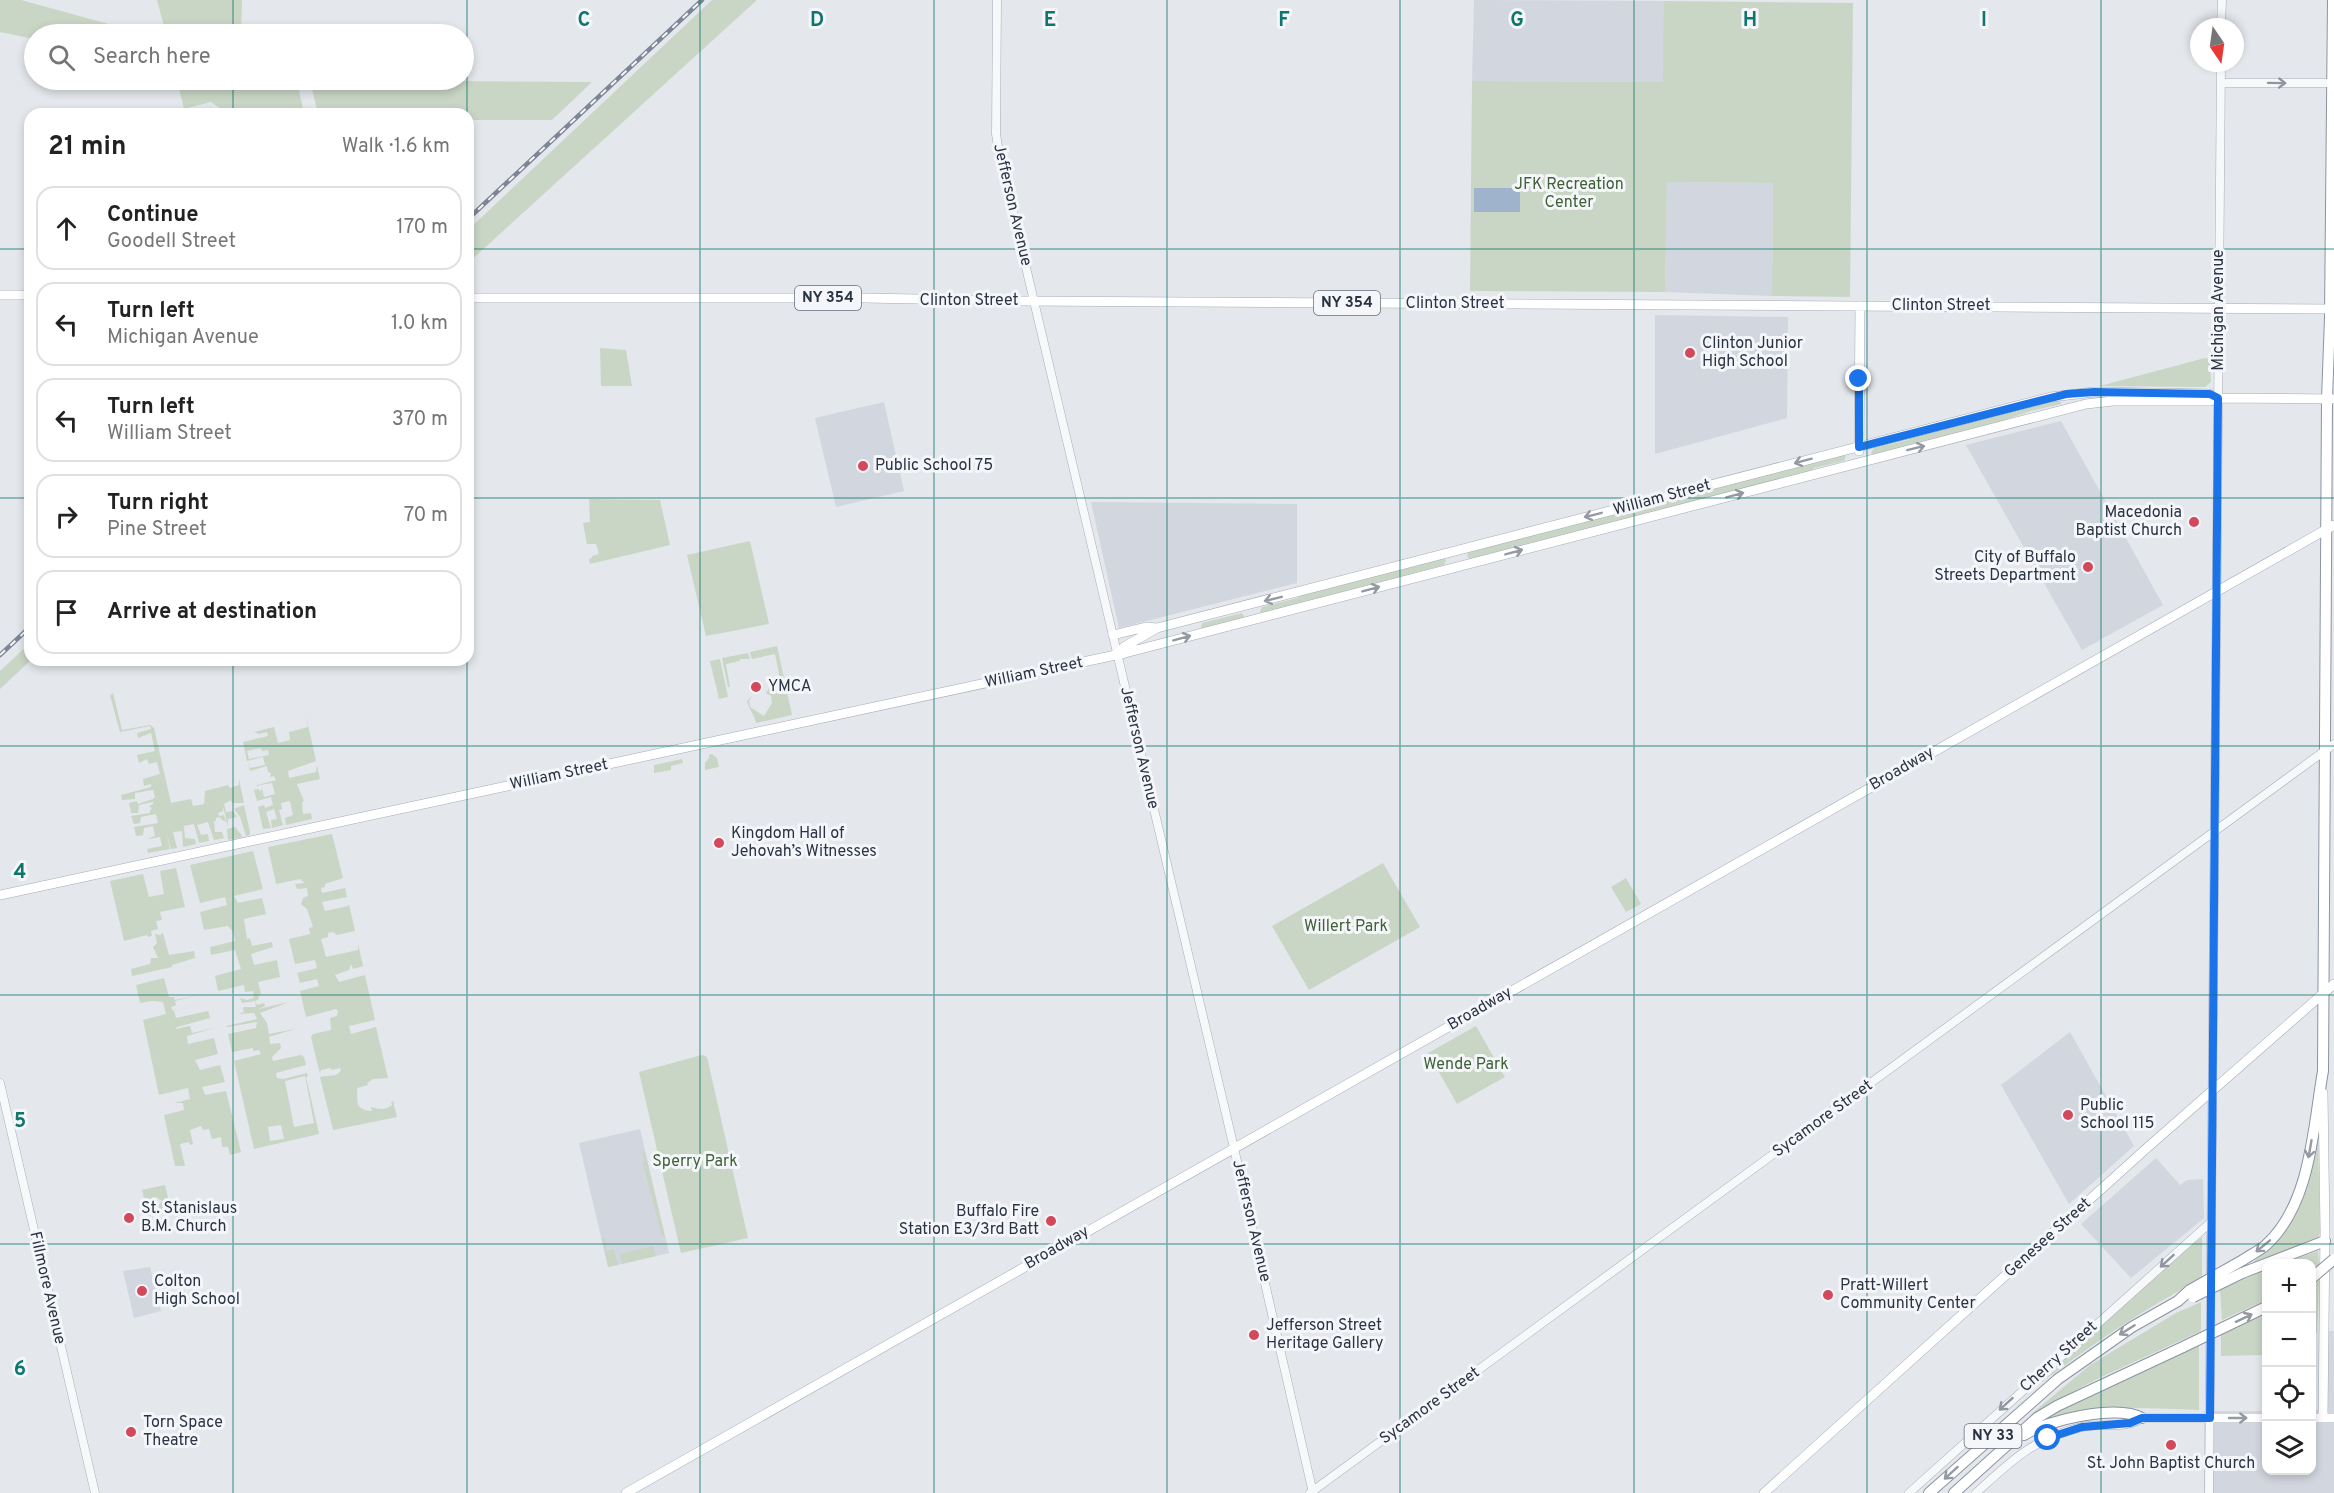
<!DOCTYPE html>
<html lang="en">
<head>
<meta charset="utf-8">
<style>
  body { margin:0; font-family:Overpass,sans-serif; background:#f2f2f2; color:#222 }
  .controls { position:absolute; right:18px; bottom:18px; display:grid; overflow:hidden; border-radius:12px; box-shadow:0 3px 9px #0003 }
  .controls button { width:54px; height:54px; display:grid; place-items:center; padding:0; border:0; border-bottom:2px solid #e0e0e0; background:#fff; color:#222; font:30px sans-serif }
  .compass { position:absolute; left:2190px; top:18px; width:54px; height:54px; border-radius:50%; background:#fff; box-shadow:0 3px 9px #0003; rotate:167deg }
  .stop { position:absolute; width:18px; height:18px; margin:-14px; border:4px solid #1a73e8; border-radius:50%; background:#fff }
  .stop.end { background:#1a73e8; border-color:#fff; box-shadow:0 2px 6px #0008 }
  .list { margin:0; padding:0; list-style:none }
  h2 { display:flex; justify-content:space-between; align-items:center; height:78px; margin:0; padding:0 24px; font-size:26px }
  h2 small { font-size:20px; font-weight:400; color:#767676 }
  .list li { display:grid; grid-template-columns:39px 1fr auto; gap:18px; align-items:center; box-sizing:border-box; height:84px; margin:0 12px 12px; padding:0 12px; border:2px solid #e0e0e0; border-radius:18px }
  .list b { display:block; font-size:22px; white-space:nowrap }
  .list p { margin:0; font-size:20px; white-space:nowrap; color:#767676 }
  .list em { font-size:20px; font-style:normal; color:#767676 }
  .icon { flex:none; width:33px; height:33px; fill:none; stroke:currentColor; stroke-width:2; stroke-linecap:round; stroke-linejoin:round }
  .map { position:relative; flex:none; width:2334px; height:1493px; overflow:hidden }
  .search { position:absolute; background:#fff; box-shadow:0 3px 9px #0003; left:24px; top:24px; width:450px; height:66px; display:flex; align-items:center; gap:15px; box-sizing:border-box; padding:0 21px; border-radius:33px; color:#767676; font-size:22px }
  .panel { position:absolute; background:#fff; box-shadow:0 3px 9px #0003; left:24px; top:108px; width:450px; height:558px; border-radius:18px }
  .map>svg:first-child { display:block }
  .built { fill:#d2d6de }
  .green { fill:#c9d6c5; fill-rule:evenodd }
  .water { fill:#9fb4cc }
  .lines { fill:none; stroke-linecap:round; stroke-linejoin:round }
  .minor-casing { stroke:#a9aeb7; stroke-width:9 }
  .major-casing { stroke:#a3abb8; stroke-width:10 }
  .highway-casing { stroke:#8b94a3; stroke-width:12 }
  .minor { stroke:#f7f8fa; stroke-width:8 }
  .major { stroke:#fff; stroke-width:9 }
  .highway { stroke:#fff; stroke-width:10 }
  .rail-casing { stroke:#7d8696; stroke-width:4.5 }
  .rail { stroke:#f4f6f9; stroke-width:2; stroke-dasharray:7; stroke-linecap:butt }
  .highway-bridge-casing { stroke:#8b94a3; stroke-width:12; stroke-linecap:butt }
  .highway-bridge { stroke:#fff; stroke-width:10 }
  .oneway { stroke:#9196a0 }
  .oneway2 { stroke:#959aa2 }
  .route { stroke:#1a73e8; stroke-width:8 }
  .grid { fill:none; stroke:#0f766e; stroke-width:1.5; stroke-opacity:0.55 }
  .poi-dot { fill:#d1495b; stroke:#f4f6f9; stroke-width:2 }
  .labels { text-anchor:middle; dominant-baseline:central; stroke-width:6; stroke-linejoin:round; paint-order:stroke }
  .shield { fill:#f4f6f9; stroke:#676e7b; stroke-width:1.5 }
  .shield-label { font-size:15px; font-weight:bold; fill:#2b3445 }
  .park-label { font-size:16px; fill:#3f6138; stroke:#f4f6f9 }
  .street-label { font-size:16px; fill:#2b3445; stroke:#f4f6f9 }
  .poi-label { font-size:16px; fill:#2b3445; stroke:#f4f6f9; text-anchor:start }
  .grid-label { font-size:20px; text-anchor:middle; font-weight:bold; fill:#0f766e; stroke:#f4f6f9; stroke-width:6; stroke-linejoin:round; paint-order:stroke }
</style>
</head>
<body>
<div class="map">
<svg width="2334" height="1493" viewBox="0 0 2334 1493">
  <rect width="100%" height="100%" fill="#e4e7ec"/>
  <path class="built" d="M1474 0 1664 1V82L1472 81Z
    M1667 182 1773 183 1772 296 1665 292Z
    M1655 315 1788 317 1787 418 1655 454Z
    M884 402 904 491 836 507 815 418Z
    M2061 421 2163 605 2082 650 1966 445Z
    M1091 502 1297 504V583L1119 628Z
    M2070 1032 2134 1146 2069 1204 2001 1085Z
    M640 1129 669 1253 608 1267 579 1143Z
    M2156 1158 2180 1185 2187 1180 2203 1179 2204 1218 2131 1278 2081 1224Z
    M150 1267 161 1311 134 1318 123 1271Z
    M2319 1331H2334V1493H2204V1411H2266V1470H2312V1410H2319Z"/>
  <path class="green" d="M0 0H21L145 34H34V39L0 32Z
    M157 0H242L241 31H287V34H166Z
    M712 0H757L468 263V230Z
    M1664 1 1853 3 1850 297 1772 296 1773 183 1667 182 1665 292 1470 291 1472 81 1663 82Z
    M177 80H297L304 114H228L211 102 184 109Z
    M310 80 592 82 552 120H468V114H318Z
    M600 348 626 350 632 386H601Z
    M2205 358 2210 359 2211 382 2205 387 2100 386Z
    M2060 400 2061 404 2031 411 1982 428 1873 455 1871 453 1874 448 1908 440 1915 434Z
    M1844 454 1846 457 1844 461 1814 468 1808 474 1470 560 1467 556 1469 550Z
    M589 499 660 500 670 545 590 564 589 559 592 558V556L599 554 596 544H587L583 523 590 522Z
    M750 541 769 624 706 636 687 555Z
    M1444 558 1446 560 1444 565 1406 575 1399 579 1262 614 1260 612 1262 607 1297 598 1304 593Z
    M1242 613 1245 618 1203 630 1201 629 1202 623Z
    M30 643 31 660 0 689V671Z
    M777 646 792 715 756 723C754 714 749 709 747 701L752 696 749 701 750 707 764 716 772 703 771 696 766 693 770 687 781 684 775 654 752 659 750 652Z
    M748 653 750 659H740V661L726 664 730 687H728L722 658Z
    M720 659 728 697 719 699 710 661Z
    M113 693 122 730 150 725 154 728 171 803 191 799 193 806 204 804 205 791 228 785 230 788 239 785V779L244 803H232L231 800 224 804 226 812 233 811 237 817 228 819V827L223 806V811L218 813 219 816 224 815 226 822 222 820 220 817 216 818V821H214L215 832H222L224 838 214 840 208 822 197 825 201 835 208 834 209 841 199 843 194 824 184 826 185 838 195 839 196 844 183 847 182 831 173 832 177 848 171 849 167 833 170 849 148 853 147 849 162 846 160 837 147 839 155 836 153 826 144 828 143 835 136 836 134 827 158 823 156 814 141 817 140 823 134 824 131 816 150 813V810L152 809 149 806 153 804V802L139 805 138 813H131L129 803 137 801 138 804 153 799 155 797 153 790 135 793V799L122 800 121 795 151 787V784L144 786 143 779 160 774 157 762 149 764 147 759 139 763 137 755 155 751 151 733 138 738 137 733 151 729 150 726 120 732 111 699 110 696Z
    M306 715 316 761 288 771 289 778 316 772 317 765 320 779 297 784 304 801 302 802 303 814 311 813 312 819 286 825 285 818 293 815 290 801 281 803 282 809 279 810 283 825 272 828 271 820 277 819 274 809 266 812 271 828 263 829 258 807 264 805 265 808 273 805 271 797 257 801 254 790 259 789 260 792 262 788 264 797 275 794 272 783 254 786 276 780 274 776 270 777 271 773 268 772 267 766 250 771 248 762 250 768 265 765 263 757 247 761 243 742 268 736 267 732 259 734 254 732 274 727 278 743 290 740 289 732 308 727ZM261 748 262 751 268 750 269 755 249 759 247 751Z
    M712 754 717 758 719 767 705 770V763L709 758V755Z
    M682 759 683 763 671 766V770L654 773V765Z
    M244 805 250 832V835L246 836 240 817 234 809Z
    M235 827 243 837 228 840 227 829Z
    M332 834 343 878 325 884V887L321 888 322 893 345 888 347 897 322 902 325 911 348 906 349 904 355 931 337 935 333 932 328 933V937L321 939 326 957 358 950V944L363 966 353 969 351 964 349 970 335 975 339 982 365 975 375 1020 349 1026 351 1034 376 1027 388 1078 373 1079 367 1083 368 1085 357 1088C358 1101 354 1110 372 1111L371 1107C379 1109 384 1111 392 1105L391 1102 393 1101 397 1117 333 1130 320 1077 336 1075 341 1071 340 1068 332 1070 330 1068 321 1070 320 1074 311 1037 313 1034 331 1030 330 1018 337 1016 338 1011 336 1009 306 1017 300 991 319 986 317 979 300 983 297 973 317 968 315 960 295 964 289 939 310 934 309 928 313 927 307 909 301 904 303 898 308 896 307 888 297 889 295 884 305 883 300 879 276 884 268 847Z
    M253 851 263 889 234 896 238 903 262 898 266 914 244 919 247 939 250 938 252 946 272 942 273 947 251 954 254 965 277 960 280 977 258 982 261 994 258 995 259 999 255 1001 257 1005 264 1003 265 1006 258 1009 289 1002 260 1013 267 1023 269 1034 295 1029 269 1037 270 1044 280 1043 281 1048 272 1057 273 1061 301 1055 304 1057 306 1065 276 1073 277 1078 283 1079 307 1073 308 1076 306 1077 319 1134 254 1149 234 1061 261 1054 259 1050 253 1051V1048L232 1052 228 1034 256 1028 257 1022 227 1027 226 1026 257 1019 254 1013 238 1014 244 1012 243 1007H256L255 1001 242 1003 240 998 247 1000 254 998 253 991 245 992 244 985 218 991 215 976 241 969 235 950 211 955 210 947 235 941 233 932 228 926 204 930 200 912 227 905 225 897 200 903 190 865ZM305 1076 314 1123 294 1127 285 1081ZM281 1125 284 1139 270 1141 268 1127Z
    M1383 863 1420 927 1309 990 1272 926Z
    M176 868 185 907 160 912 162 920 156 921 158 929 151 931 152 936 148 937 147 935 124 941 110 881 143 874 149 897 164 894 160 871Z
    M1626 878 1641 904 1626 912 1611 887Z
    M163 933 169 955 194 951 195 958 172 965V967L132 976 131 969 150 964 151 958H158L153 947 157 943 155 934 160 935Z
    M164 978 169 997H174L175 1000 203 994 175 1001 176 1005 171 1007 173 1011 206 1003 174 1011 176 1018 208 1011 210 1018 177 1027 176 1029 190 1026 192 1033 214 1028 187 1036 188 1044 214 1038 218 1054 195 1060 200 1070 220 1065 225 1082 202 1087 205 1095 226 1091 241 1152 230 1155 228 1147H222L221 1137 212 1139 209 1129 203 1130 201 1126 190 1130 193 1144 190 1145 189 1142 180 1144 185 1166H175L164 1115 184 1110 183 1103H174L190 1099 188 1088 159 1095 143 1020 166 1014 163 1002 152 1001 140 1003 136 985Z
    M1476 1026 1505 1077 1457 1104 1428 1053Z
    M702 1055 707 1057 748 1238 681 1253 639 1072Z
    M2318 1134 2320 1233 2318 1238 2253 1263C2260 1252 2274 1245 2283 1234 2305 1205 2311 1169 2318 1134Z
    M645 1152 665 1237H662L643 1164 645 1163 642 1153Z
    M165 1185 171 1211 160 1213 158 1206 162 1201 156 1197 152 1203 157 1206 159 1213 148 1216 142 1190Z
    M2202 1237V1279C2138 1311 2081 1353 2023 1396L2186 1249Z
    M606 1238V1251L614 1249 618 1265 608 1267 602 1239Z
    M653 1246 656 1256 622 1264 620 1254Z
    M2318 1251 2319 1265 2312 1270V1264L2283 1263Z
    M2266 1269V1300L2222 1320 2220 1290Z
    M2319 1281 2317 1334H2312V1285Z
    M2201 1302V1331L2095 1380 2029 1416 2090 1365 2176 1313Z
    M2266 1311 2264 1355 2221 1356V1334Z
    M2199 1344V1410C2147 1408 2098 1404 2048 1419L2061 1410Z"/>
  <path class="water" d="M1474 188H1520V212H1474Z"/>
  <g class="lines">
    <g class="minor-casing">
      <path id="minor" d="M997 0 996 134 999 153 1234 1148 1313 1493
        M2221 27 2222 0
        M2221 83H2333
        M0 1083 95 1493
        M1310 1493 2334 744
        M1909 1493 2211 1222
        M1976 1493C2011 1461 2034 1438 2082 1427 2100 1423 2127 1429 2142 1418
        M2209 1493 2221 63"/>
    </g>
    <g class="major-casing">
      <path id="major" d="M0 295H30
        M468 298H865L1021 301 2334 309
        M1859 451 1860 306
        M1113 635 1146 627 1157 628
        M1117 654 1124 647 1157 628 2051 397 2094 392 2209 394 2218 398
        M0 895 1125 653 2086 404 2113 401H2210L2218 398 2334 399
        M2142 1418H2266
        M2312 1418H2334
        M2323 1418 2325 1231 2323 1093
        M626 1493 2334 525
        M1764 1493 2148 1147 2334 984"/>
    </g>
    <g class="highway-casing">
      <path id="highway" d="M2243 1260C2250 1255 2259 1251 2266 1245 2311 1204 2313 1128 2323 1071L2327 399 2330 318 2333 0
        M2242 1273 2325 1241
        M2024 1435C2047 1420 2117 1404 2142 1418
        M1929 1493 2058 1379 2132 1327 2178 1301 2190 1290
        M1954 1493 2037 1418 2057 1406 2183 1347"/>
    </g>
    <use href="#minor" class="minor"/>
    <use href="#major" class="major"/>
    <use href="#highway" class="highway"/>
    <g class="rail-casing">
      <path id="rail" d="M468 219 702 0
        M0 655 30 627"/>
    </g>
    <use href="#rail" class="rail"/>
    <g class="highway-bridge-casing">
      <path id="highway-bridge" d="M2312 1278 2334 1259
        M2190 1290 2243 1260
        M2193 1297 2242 1273
        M2183 1347 2266 1307"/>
    </g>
    <use href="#highway-bridge" class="highway-bridge"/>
  </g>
  <defs><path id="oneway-shaft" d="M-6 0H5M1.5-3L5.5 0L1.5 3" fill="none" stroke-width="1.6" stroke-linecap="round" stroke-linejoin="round" transform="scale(1.5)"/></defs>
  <g class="oneway">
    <use href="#oneway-shaft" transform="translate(2277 83) rotate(1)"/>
    <use href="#oneway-shaft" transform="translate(2167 1261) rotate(138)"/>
    <use href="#oneway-shaft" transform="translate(2006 1404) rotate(138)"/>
  </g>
  <g class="oneway2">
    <use href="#oneway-shaft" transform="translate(1916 448) rotate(-14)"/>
    <use href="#oneway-shaft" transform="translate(1803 461) rotate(165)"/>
    <use href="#oneway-shaft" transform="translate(1735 495) rotate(-15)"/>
    <use href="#oneway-shaft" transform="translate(1593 515) rotate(166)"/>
    <use href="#oneway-shaft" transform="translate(1514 552) rotate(-15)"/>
    <use href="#oneway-shaft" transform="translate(1371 589) rotate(-15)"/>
    <use href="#oneway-shaft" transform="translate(1273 599) rotate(166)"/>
    <use href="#oneway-shaft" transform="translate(1182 638) rotate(-15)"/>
    <use href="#oneway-shaft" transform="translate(2310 1149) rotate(100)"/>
    <use href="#oneway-shaft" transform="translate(2263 1246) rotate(141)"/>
    <use href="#oneway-shaft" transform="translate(2244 1318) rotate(-25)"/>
    <use href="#oneway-shaft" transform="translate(2127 1330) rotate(148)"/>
    <use href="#oneway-shaft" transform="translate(2238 1418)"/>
    <use href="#oneway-shaft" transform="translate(1951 1473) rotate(138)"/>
  </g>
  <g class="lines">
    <path class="route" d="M1859 379V447L2066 394 2094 392 2210 394 2218 398 2210 1418H2142L2130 1423 2082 1427 2048 1438"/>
  </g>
  <path class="grid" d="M233 0V34M467 0V114M700 0V1493M934 0V1493M1167 0V1493M1400 0V1493M1634 0V1493M1867 0V1493M2101 0V1493M233 80V114M0 249H30M468 249H2334M0 498H30M468 498H2334M233 660V1493M467 660V1493M0 746H2334M0 995H2334M0 1244H2334"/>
  <g class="poi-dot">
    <circle cx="1690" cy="353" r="6"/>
    <circle cx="863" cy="466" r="6"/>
    <circle cx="2194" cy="522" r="6"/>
    <circle cx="2088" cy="567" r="6"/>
    <circle cx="756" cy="687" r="6"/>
    <circle cx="719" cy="843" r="6"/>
    <circle cx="2068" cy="1115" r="6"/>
    <circle cx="129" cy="1218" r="6"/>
    <circle cx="1051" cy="1221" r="6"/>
    <circle cx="142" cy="1291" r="6"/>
    <circle cx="1828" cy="1295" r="6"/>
    <circle cx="1254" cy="1335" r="6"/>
    <circle cx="131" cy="1432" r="6"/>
    <circle cx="2171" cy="1445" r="6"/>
  </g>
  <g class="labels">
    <g class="shield">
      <rect x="795" y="286" width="66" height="24" rx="4.5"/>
      <rect x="1314" y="291" width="66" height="24" rx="4.5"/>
      <rect x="1964.5" y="1424" width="57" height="24" rx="4.5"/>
    </g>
    <g class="shield-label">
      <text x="828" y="298">NY 354</text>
      <text x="1347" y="303">NY 354</text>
      <text x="1993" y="1436">NY 33</text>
    </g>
    <g class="park-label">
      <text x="1569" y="185">JFK Recreation<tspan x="1569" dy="18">Center</tspan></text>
      <text x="1346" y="927">Willert Park</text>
      <text x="1466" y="1065">Wende Park</text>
      <text x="695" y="1162">Sperry Park</text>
    </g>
    <g class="street-label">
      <text transform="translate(1012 205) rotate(77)">Jefferson Avenue</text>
      <text x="969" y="301">Clinton Street</text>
      <text x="1455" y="304">Clinton Street</text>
      <text x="1941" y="306">Clinton Street</text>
      <text transform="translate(2219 310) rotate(-90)">Michigan Avenue</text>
      <text transform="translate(1662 498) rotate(-15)">William Street</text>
      <text transform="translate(1034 673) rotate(-12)">William Street</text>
      <text transform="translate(1139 748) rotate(77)">Jefferson Avenue</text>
      <text transform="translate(1902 769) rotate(-30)">Broadway</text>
      <text transform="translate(559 775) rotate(-12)">William Street</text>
      <text transform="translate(1480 1009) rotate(-30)">Broadway</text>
      <text transform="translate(1823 1119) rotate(-36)">Sycamore Street</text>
      <text transform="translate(1251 1221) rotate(77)">Jefferson Avenue</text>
      <text transform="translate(2048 1238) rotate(-42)">Genesee Street</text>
      <text transform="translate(1057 1248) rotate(-30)">Broadway</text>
      <text transform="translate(47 1288) rotate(77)">Fillmore Avenue</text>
      <text transform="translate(2059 1357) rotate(-42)">Cherry Street</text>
      <text transform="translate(1430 1406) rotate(-36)">Sycamore Street</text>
    </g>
    <g class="poi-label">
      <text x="1702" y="344">Clinton Junior<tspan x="1702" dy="18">High School</tspan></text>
      <text x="875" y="466">Public School 75</text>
      <text x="2182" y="513" text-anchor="end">Macedonia<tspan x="2182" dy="18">Baptist Church</tspan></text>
      <text x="2076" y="558" text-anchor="end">City of Buffalo<tspan x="2076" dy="18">Streets Department</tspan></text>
      <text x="768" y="687">YMCA</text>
      <text x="731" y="834">Kingdom Hall of<tspan x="731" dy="18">Jehovah’s Witnesses</tspan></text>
      <text x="2080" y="1106">Public<tspan x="2080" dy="18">School 115</tspan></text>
      <text x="141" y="1209">St. Stanislaus<tspan x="141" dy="18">B.M. Church</tspan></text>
      <text x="1039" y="1212" text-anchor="end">Buffalo Fire<tspan x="1039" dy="18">Station E3/3rd Batt</tspan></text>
      <text x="154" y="1282">Colton<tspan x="154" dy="18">High School</tspan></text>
      <text x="1840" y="1286">Pratt-Willert<tspan x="1840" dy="18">Community Center</tspan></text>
      <text x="1266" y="1326">Jefferson Street<tspan x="1266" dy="18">Heritage Gallery</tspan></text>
      <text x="143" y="1423">Torn Space<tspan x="143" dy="18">Theatre</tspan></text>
      <text x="2171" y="1464" text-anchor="middle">St. John Baptist Church</text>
    </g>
  </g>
  <g class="grid-label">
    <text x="584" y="26">C</text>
    <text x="817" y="26">D</text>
    <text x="1050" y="26">E</text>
    <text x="1284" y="26">F</text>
    <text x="1517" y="26">G</text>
    <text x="1750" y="26">H</text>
    <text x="1984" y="26">I</text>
    <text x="20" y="878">4</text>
    <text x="20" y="1127">5</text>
    <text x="20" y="1375">6</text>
  </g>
</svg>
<div class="controls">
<button>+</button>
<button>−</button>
<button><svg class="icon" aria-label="locate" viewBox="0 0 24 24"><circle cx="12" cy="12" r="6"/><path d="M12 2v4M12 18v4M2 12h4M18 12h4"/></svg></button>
<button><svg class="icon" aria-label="layers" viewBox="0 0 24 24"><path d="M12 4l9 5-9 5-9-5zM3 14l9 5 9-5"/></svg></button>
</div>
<svg class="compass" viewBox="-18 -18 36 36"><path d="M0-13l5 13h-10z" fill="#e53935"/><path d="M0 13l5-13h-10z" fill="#767676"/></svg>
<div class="stop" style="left:2048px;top:1438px"></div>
<div class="stop end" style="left:1859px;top:379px"></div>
<div class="search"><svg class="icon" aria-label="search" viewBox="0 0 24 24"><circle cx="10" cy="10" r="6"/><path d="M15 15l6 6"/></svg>Search here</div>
<section class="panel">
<h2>21 min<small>Walk · 1.6 km</small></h2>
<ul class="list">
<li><svg class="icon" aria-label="ahead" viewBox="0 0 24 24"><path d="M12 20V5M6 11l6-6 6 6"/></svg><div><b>Continue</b><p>Goodell Street</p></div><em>170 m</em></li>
<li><svg class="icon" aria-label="left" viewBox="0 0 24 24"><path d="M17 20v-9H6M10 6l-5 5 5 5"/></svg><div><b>Turn left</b><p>Michigan Avenue</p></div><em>1.0 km</em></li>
<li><svg class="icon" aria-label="left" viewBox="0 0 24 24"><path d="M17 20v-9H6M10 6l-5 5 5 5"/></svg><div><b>Turn left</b><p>William Street</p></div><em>370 m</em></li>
<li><svg class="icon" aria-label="right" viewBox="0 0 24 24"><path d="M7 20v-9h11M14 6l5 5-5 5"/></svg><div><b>Turn right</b><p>Pine Street</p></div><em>70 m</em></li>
<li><svg class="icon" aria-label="arrive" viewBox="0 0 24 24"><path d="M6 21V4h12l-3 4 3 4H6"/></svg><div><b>Arrive at destination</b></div></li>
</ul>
</section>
</div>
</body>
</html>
